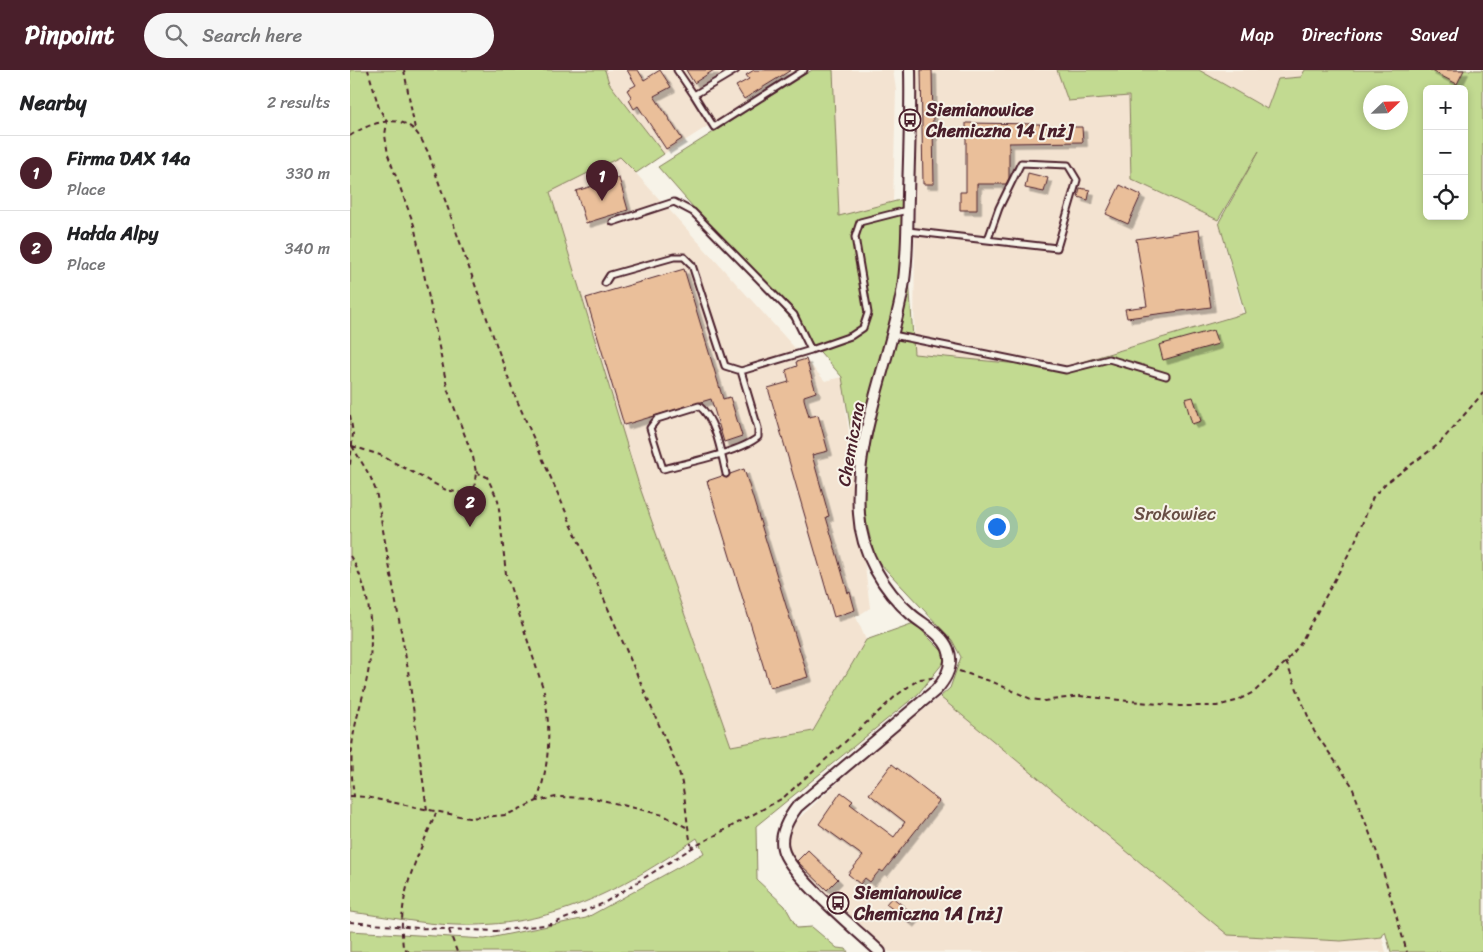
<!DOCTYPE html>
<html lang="en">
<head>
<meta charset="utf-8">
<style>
  body { margin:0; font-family:Sriracha,sans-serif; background:#f6f6f6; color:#202124 }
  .controls { position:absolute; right:15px; top:15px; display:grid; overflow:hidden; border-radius:8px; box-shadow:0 2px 8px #0003 }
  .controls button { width:45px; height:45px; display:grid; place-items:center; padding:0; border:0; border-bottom:1px solid #e0e0e0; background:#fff; color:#202124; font:25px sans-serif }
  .compass { position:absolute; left:1013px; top:15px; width:45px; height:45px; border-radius:50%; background:#fff; box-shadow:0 2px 8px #0003; rotate:67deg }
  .you { position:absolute; left:646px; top:456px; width:18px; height:18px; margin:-12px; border:4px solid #fff; border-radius:50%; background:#1a73e8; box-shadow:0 0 0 8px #1a73e833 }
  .badge { display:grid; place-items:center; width:32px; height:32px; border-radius:50%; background:#4a1f2b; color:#fff; font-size:16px; font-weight:700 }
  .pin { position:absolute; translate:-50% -41px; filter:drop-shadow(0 1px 2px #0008) }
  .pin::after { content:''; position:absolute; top:26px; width:18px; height:15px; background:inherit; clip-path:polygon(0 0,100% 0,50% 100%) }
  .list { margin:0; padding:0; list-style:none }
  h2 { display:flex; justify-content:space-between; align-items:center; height:65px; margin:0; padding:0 20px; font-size:21px }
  h2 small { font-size:16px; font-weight:400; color:#757577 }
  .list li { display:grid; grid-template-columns:32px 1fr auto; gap:15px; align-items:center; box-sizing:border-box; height:75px; padding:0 20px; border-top:1px solid #e0e0e0 }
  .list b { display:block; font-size:19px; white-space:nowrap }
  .list p { margin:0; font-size:16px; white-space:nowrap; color:#757577 }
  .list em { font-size:16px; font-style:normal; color:#757577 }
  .icon { flex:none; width:28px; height:28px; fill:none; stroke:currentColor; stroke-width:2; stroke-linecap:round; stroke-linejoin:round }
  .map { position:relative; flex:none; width:1133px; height:882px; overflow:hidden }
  header { display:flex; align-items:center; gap:30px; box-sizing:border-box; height:70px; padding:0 25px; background:#4a1f2b; color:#fff }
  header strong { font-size:24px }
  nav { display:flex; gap:28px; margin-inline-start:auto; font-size:18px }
  .search { width:350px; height:45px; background:#f6f6f6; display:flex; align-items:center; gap:12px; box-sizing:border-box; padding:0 18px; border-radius:28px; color:#757577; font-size:19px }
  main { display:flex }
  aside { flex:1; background:#fff }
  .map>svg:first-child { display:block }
  .built { fill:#f3e3d1 }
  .green { fill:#c2da91; stroke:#867c5e; fill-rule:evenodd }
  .building { fill:#eabf9a; stroke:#4a1f2b; filter:url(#shadow) }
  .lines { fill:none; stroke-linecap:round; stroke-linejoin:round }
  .service-casing { stroke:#4a1f2b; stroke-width:9 }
  .minor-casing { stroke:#4a1f2b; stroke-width:14 }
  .path { stroke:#4a1f2b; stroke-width:2; stroke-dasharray:5 4; stroke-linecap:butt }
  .service { stroke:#f7f3e8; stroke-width:5 }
  .minor { stroke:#f7f3e8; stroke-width:10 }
  .labels { text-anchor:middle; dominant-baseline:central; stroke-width:4; stroke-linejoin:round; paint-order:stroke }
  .poi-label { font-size:18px; font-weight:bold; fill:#4a1f2b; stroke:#f7f3e8; text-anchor:start }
  .street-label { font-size:18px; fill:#4a1f2b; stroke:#f7f3e8 }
  .park-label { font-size:18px; fill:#684e44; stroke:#f7f3e8 }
</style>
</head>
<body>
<header>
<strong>Pinpoint</strong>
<div class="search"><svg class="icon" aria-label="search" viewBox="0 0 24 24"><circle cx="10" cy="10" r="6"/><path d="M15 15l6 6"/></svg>Search here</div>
<nav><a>Map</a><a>Directions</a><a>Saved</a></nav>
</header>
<main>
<aside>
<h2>Nearby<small>2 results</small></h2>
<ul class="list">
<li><span class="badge">1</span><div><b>Firma DAX 14a</b><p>Place</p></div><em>330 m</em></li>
<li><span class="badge">2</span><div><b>Hałda Alpy</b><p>Place</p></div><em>340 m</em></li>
</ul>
</aside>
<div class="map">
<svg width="1133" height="882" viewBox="0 0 1133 882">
  <defs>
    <filter id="shadow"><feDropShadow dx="4.5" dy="4.5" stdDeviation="0" flood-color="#0004"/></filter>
  </defs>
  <rect width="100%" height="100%" fill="#f7f3e8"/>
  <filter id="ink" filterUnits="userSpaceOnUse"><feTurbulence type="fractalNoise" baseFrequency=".02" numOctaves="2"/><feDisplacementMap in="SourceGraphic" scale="10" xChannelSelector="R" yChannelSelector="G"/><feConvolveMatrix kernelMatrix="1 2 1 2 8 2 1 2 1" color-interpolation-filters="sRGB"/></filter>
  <g filter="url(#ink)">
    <path class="built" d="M255 0H446L314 84 259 13Z
      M483 0H543L546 20 543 132 489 147Z
      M566 0H707L718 31 779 26 781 109 868 150 893 243 711 298 564 284Z
      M849 0H955L951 7 928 9 917 39Z
      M271 87 475 311 492 307 520 538 506 547 516 570 463 661 381 676 289 415 200 121Z
      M590 627 878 865 991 871 1032 867 1036 882H539L460 810 441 786 435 770 446 751 530 674Z"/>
    <path class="green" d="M0 0H255L259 13 314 84 286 103 270 87 200 122 289 415 381 676 463 661 516 570 564 553 595 584 593 593 568 624 406 756 407 810 435 836 447 858 462 857 487 878 496 879 498 882H0V861L135 869 236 848 354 783 347 768C270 821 202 858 105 855 71 854 35 846 0 842Z
      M462 0H483L489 146 554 129 564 284 711 298 895 243 869 152 909 81 868 150 781 109 779 26 718 31 707 0H849L917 39 928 9 951 7 955 0H1133V882H1041L1035 861 1032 867 991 871 878 865 590 627 600 618 611 587 602 570 525 488 515 446 492 307 308 97ZM1077 19H1114V146H1077ZM1021 22H1050V52H1021Z"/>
    <path class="building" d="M277 0H288L294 10 310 0 321 17 304 26 332 69 316 79 288 36 284 39 279 30 282 28 277 20 286 15Z
      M336 0H364L344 13Z
      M404 0H441L394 29 386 16 399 9 396 5Z
      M571 0H582L584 114H573Z
      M1080 0H1114L1107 14Z
      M616 53 690 54V57H732L733 72 659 73V108L656 114H627V140H610V122H616Z
      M678 103 698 108 694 122 675 118Z
      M269 108 278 140 236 153 226 121Z
      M770 115 791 125 778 154 756 144Z
      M730 118 740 120 738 130 728 127Z
      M849 160 861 237 777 248 775 239 797 236 786 169Z
      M334 199 373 329 380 327 392 366 374 372 361 329 274 355 236 228Z
      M863 260 868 274 813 290 809 275Z
      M456 289 466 322 454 326V329L459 347 468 345 478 381 462 385 479 446 476 447 498 523 500 522 505 540 484 547 418 318 439 312 436 300 447 296 446 292Z
      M843 327 851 351 842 354 835 329Z
      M394 399 458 607 420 618 357 411 372 406 377 408 380 404Z
      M542 694 589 731 533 802 530 800 520 812 515 808 510 814 498 804 513 786 469 754 491 722 503 731 500 734 544 767 555 752 519 724Z
      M458 780 488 809 477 820 447 791Z
      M542 827 566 846 560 853 536 834Z"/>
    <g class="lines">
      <g class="service-casing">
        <path id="service" d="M327 0 344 25 386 0
          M344 25 364 57 454 0
          M263 152 324 132 343 142 444 245 461 280 501 266 513 258 518 243 505 167 510 152 557 140
          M558 161 707 178 727 110 718 95 671 93 649 138 638 169
          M255 213 260 205 324 187H334L342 195 375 296 391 301
          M543 265 716 300 759 289 816 306
          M376 404C371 383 366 349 349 336L307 349 300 358 313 399C336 393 391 382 408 367V358L391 301 461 280"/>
      </g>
      <g class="minor-casing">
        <path id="minor" d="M530 882C510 863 438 803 433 779 429 764 438 749 447 737L586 620C596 609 604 594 598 579 592 564 574 555 562 545 534 521 511 483 509 444 504 368 538 297 552 223 558 191 557 157 558 125 559 83 561 42 560 0"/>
      </g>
      <path class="path" d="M54 0 65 59
        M0 66C15 55 47 43 63 59 70 65 74 75 78 82L162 319 327 696C337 723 335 751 342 778
        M0 345 3 363 0 395
        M2 376 30 385 96 420 111 423 124 421 126 402 123 387 98 321 64 155 38 85 35 65 37 52 29 38 18 0
        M2 376 20 406 26 421 58 600 77 740
        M126 402 137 407 148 430 156 504 194 621C201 660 200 694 187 731
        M0 486C20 517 24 561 19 597 16 618 9 637 5 657 0 679 1 704 4 726
        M936 592 964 661 1001 714 1029 788 1057 882
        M609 601 643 612 681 629 694 631 730 626 829 636H867L886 631 904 622 936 592 950 574 1004 474 1023 427 1035 414 1089 374 1133 323
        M0 726 16 727 119 748 156 745 187 731 206 727 244 728 313 745 336 757
        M0 852 68 858 146 861 202 854 254 833 342 778 433 728 547 625 569 609 584 608
        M99 860 107 882
        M59 882 53 877C47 823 66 791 86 743"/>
      <use href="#service" class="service"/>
      <use href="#minor" class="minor"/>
    </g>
  </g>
  <defs>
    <g id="bus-ring" transform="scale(1.125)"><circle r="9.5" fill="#f7f3e8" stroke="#4a1f2b" stroke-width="1.5"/><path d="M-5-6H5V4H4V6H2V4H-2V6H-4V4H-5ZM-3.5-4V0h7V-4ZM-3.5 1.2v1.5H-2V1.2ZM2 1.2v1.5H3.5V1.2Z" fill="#4a1f2b"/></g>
  </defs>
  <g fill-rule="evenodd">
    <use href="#bus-ring" x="560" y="50"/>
    <use href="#bus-ring" x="488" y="833"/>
  </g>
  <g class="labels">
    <g class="poi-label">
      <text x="576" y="40">Siemianowice<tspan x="576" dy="21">Chemiczna 14 [nż]</tspan></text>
      <text x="504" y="823">Siemianowice<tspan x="504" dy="21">Chemiczna 1A [nż]</tspan></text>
    </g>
    <g class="street-label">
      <text transform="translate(501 374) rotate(-80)">Chemiczna</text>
    </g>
    <g class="park-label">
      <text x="825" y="444">Srokowiec</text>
    </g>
  </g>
</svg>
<div class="controls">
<button>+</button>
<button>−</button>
<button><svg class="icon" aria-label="locate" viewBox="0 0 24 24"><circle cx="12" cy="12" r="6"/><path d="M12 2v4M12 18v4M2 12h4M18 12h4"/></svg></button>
</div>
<svg class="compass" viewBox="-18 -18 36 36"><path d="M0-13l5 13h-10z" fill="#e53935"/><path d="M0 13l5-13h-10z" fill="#757577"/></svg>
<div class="you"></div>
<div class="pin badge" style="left:252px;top:131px">1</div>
<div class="pin badge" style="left:120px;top:457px">2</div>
</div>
</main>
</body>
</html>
